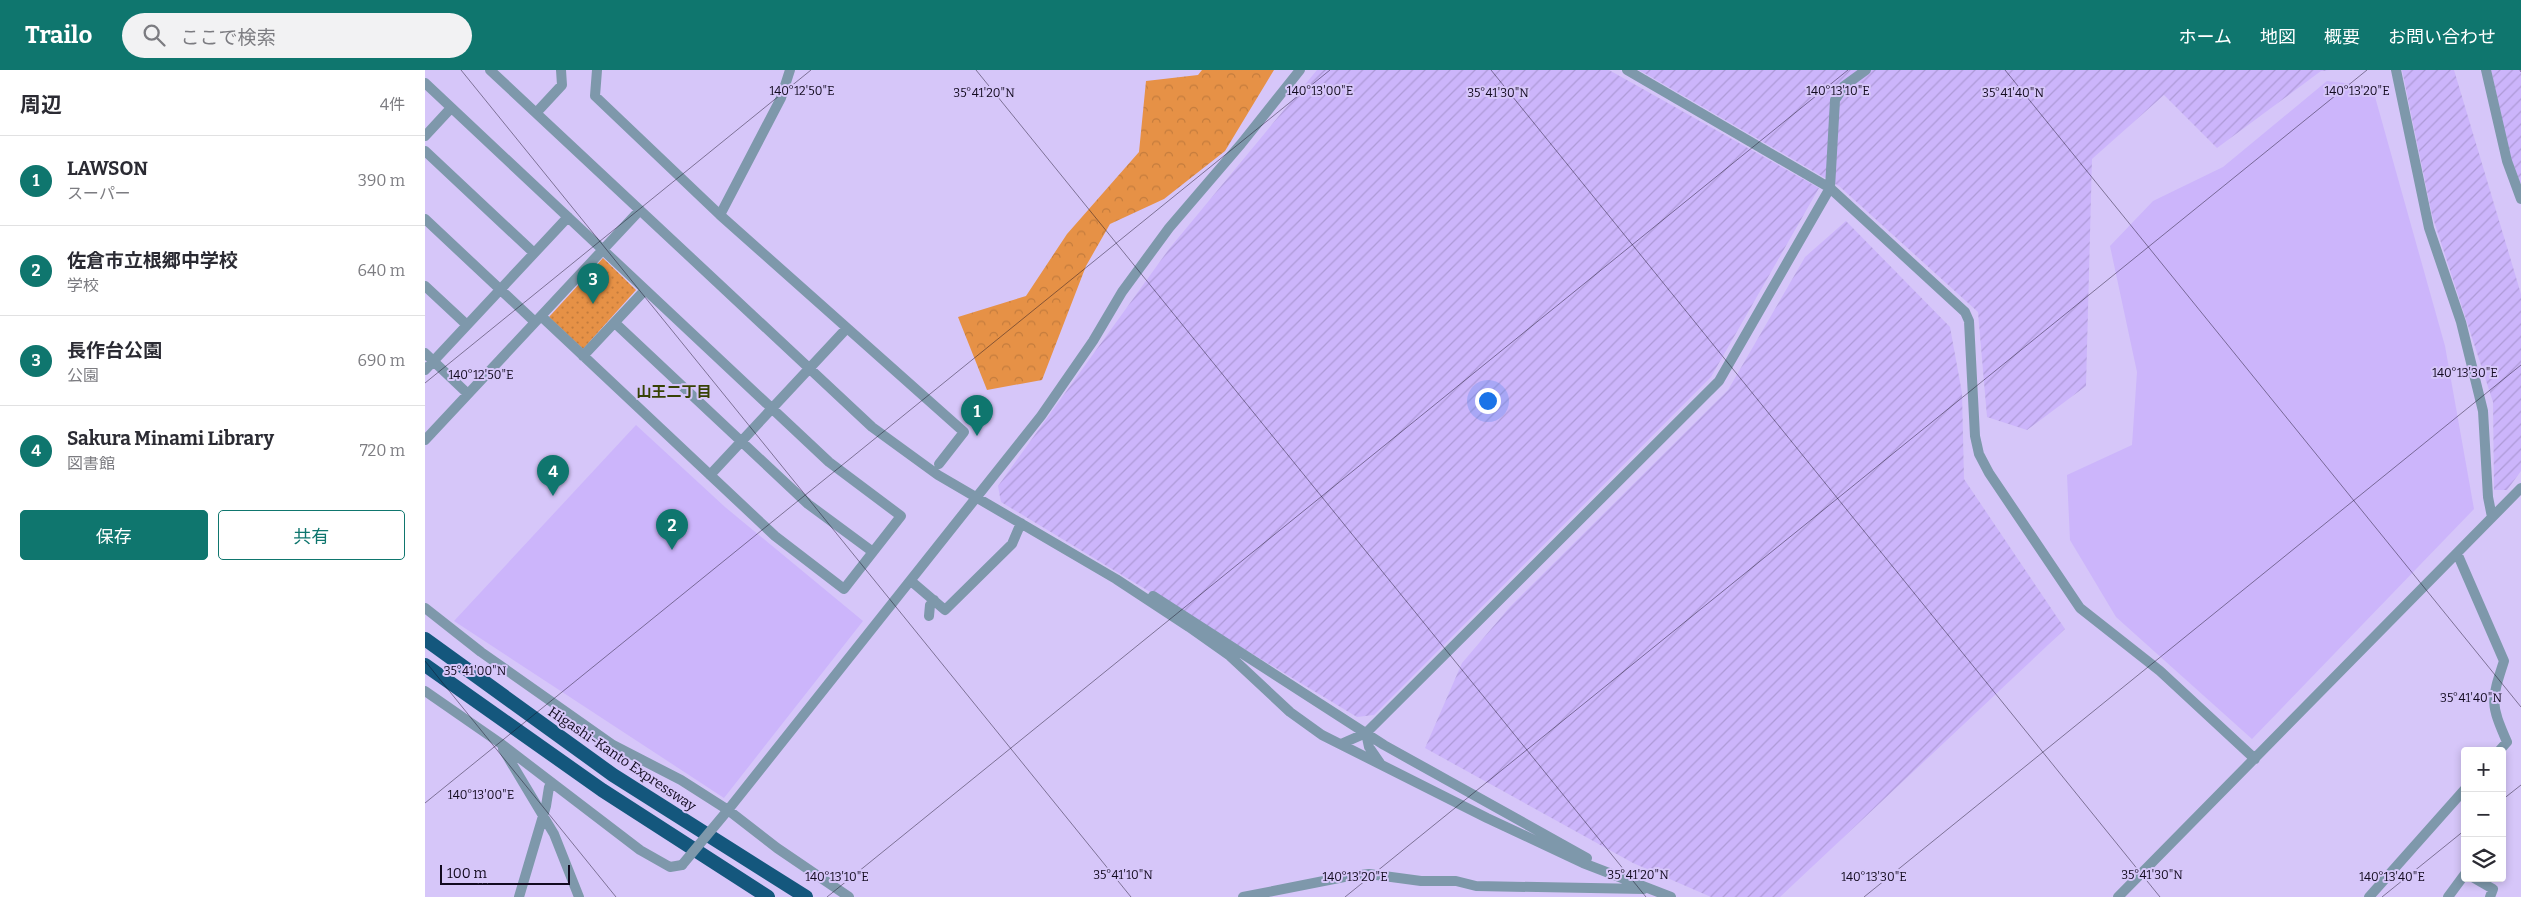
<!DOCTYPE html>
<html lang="ja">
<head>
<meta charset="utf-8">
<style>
  body { margin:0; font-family:Bitter,"Noto Sans JP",serif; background:#f2f2f3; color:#2b2b33 }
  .controls { position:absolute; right:15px; bottom:15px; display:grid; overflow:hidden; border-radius:5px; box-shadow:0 2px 8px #0003 }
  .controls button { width:45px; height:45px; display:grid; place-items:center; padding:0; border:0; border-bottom:1px solid #e1e1e2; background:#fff; color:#2b2b33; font:25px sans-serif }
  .scale { position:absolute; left:15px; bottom:12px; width:130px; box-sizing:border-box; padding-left:5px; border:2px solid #120a1f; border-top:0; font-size:14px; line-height:18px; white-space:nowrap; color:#120a1f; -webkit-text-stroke:4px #d6c6f9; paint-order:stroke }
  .you { position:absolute; left:1062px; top:330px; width:18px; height:18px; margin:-12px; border:4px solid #fff; border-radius:50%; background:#1a73e8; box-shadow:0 0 0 8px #1a73e833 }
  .badge { display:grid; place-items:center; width:32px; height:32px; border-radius:50%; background:#0f766e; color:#fff; font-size:16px; font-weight:700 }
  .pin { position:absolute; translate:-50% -41px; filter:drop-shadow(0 1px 2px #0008) }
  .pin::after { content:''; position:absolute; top:26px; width:18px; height:15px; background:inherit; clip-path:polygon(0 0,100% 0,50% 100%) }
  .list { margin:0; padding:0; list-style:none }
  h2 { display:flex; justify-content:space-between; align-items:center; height:65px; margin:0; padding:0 20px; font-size:21px }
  h2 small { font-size:16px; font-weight:400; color:#7c7c81 }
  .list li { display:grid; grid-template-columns:32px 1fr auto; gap:15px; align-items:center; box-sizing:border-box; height:90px; padding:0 20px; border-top:1px solid #e1e1e2 }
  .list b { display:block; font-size:19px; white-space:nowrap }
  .list p { margin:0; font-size:16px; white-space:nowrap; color:#7c7c81 }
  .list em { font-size:16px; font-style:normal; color:#7c7c81 }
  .actions { display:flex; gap:10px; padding:15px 20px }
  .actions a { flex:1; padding:11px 0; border:1px solid #0f766e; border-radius:5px; text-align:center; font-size:18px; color:#0f766e }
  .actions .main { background:#0f766e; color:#fff }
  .icon { flex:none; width:28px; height:28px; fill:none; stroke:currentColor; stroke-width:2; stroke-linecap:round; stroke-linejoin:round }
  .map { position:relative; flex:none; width:2096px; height:827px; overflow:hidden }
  header { display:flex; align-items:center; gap:30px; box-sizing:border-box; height:70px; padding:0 25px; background:#0f766e; color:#fff }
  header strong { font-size:24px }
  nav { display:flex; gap:28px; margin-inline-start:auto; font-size:18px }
  .search { width:350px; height:45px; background:#f2f2f3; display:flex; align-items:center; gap:12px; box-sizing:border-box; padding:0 18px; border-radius:28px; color:#7c7c81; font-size:19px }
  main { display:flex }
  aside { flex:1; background:#fff }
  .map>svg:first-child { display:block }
  .built { fill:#ccb5fb }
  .industrial { fill:url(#industrial-furrows) }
  .forest { fill:url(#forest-crowns) }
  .park { fill:url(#park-dots) }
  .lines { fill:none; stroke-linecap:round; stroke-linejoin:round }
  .minor { stroke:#7e98ab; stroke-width:10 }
  .highway { stroke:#14577d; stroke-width:14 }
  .minor-bridge { stroke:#7e98ab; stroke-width:10 }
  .ticks { fill:none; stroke:#120a1f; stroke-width:1; stroke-opacity:0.45 }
  .labels { text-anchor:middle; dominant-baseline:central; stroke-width:4; stroke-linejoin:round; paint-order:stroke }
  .street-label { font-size:14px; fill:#120a1f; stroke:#d6c6f9 }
  .neighbourhood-label { font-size:15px; font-weight:bold; fill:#374104; stroke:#d6c6f9 }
  .ticks-label { font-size:12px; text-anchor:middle; fill:#120a1f; stroke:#d6c6f9; stroke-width:4; stroke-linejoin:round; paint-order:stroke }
</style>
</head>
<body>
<header>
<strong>Trailo</strong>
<div class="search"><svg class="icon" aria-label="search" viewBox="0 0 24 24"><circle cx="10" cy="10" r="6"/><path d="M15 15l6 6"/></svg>ここで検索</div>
<nav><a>ホーム</a><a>地図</a><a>概要</a><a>お問い合わせ</a></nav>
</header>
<main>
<aside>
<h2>周辺<small>4件</small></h2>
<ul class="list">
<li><span class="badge">1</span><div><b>LAWSON</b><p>スーパー</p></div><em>390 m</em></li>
<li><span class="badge">2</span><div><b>佐倉市立根郷中学校</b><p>学校</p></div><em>640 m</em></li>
<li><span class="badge">3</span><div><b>長作台公園</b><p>公園</p></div><em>690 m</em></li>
<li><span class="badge">4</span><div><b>Sakura Minami Library</b><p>図書館</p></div><em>720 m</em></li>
</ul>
<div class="actions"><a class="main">保存</a><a>共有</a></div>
</aside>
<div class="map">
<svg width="2096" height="827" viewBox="0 0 2096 827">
  <defs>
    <pattern id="industrial-furrows" width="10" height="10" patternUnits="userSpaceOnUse" patternTransform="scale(1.25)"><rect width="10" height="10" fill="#ccb5fb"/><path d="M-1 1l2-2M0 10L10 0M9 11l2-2" fill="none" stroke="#ae9ad7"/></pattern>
    <pattern id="forest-crowns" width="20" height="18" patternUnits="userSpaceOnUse" patternTransform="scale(1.25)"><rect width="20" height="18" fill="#e69146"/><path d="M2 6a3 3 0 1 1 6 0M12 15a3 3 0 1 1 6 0" fill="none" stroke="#c47c3d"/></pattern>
    <pattern id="park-dots" width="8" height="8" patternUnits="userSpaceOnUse" patternTransform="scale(1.25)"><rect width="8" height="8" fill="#e69146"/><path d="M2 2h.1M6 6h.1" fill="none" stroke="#c47c3d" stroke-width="1.8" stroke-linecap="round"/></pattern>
  </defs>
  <rect width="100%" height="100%" fill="#d6c6f9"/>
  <path class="built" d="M1902 11 1947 16 2020 276 2049 439 1827 669 1691 547 1645 470 1642 405 1707 375 1712 302 1685 176 1728 131 1798 97Z
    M211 355 300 437 438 551 299 728 29 551Z"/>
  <path class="industrial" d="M892 0H1184L1394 118 1286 307 949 645 932 647 576 432 573 416 744 179Z
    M1214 0H1906L1896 1 1792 78 1739 25 1667 89 1661 316 1602 360 1562 347 1553 242 1414 116Z
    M1977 0H2029L2096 224V401L2082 420H2069L2068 332 2007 145Z
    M2066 0H2096V115L2086 88Z
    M1421 151 1525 257 1537 323 1539 409 1640 559 1355 827H1286L1208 793 1000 678 1037 593 1084 538 1303 320 1380 187Z"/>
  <path class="forest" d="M777 0H849L800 81 739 129 685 154 661 196 617 310 562 320 533 247 601 226 642 164 714 82 721 11 773 5Z"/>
  <path class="park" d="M178 188 211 220 158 279 124 247Z"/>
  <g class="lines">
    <path class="minor" d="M65 0 447 357 513 405 691 509 764 557 805 586 865 642 897 665 1062 748 1158 793 1246 827
      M172 0 170 26 295 145 539 362 514 394
      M1202 0 1405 118 1540 242 1544 251 1550 366 1554 384 1564 403 1655 538 1735 601 1830 689
      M1971 0 2004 158 2036 252 2058 341 2063 427 2067 447
      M2061 0 2082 91 2096 129
      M0 13 404 392 476 446 419 519 350 466 116 246
      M111 43 137 15 136 0
      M0 66 26 38
      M0 81 109 183
      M295 145 356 28 365 0
      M0 149 110 252
      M0 216 42 255
      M190 253 383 434 448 482
      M0 283 43 324
      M158 286 220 220
      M0 300 143 147
      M0 370 215 140
      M285 405 422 258
      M2032 483 2079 591C2066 631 2065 633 2082 672L2074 681
      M486 511 520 540 587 474 596 453
      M728 526 959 675 1162 788
      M0 538 56 582 188 675 256 710 303 740 352 778 424 827
      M504 546 505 535 509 530
      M0 621 75 673 215 780 245 797 257 795
      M941 663 944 677 955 693
      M916 674 941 663 1294 311 1405 118 1410 30 1419 16 1441 0
      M78 679 129 764 154 827
      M303 740 616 346 668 271 697 222 744 158 816 74 875 0
      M2049 808 2068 819 2065 827
      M94 827 121 736 124 717 130 715
      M818 827 919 807 944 804 996 811H1031L1051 816 1219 819
      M1693 827 2096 418
      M1944 827 2040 719
      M2023 827 2040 804"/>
    <path class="highway" d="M0 569 188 705 381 827
      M0 595 177 720 343 827"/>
    <path class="minor-bridge" d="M257 795 303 740"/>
  </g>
  <path class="ticks" d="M36 0 706 827M551 0 1221 827M1066 0 1735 827M1580 0 2096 637M2095 0 2096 2M0 313 386 0M0 591 191 827M2077 730 2096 715M0 733 905 0M402 827 1423 0M920 827 1942 0M1439 827 2096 295M1957 827 2040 760"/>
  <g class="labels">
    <g class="street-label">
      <text transform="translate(197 689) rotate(34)">Higashi-Kanto Expressway</text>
    </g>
    <g class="neighbourhood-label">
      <text x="249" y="322">山王二丁目</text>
    </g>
  </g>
  <g class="ticks-label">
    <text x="377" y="25">140°12'50"E</text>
    <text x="895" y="25">140°13'00"E</text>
    <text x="1413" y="25">140°13'10"E</text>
    <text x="1932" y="25">140°13'20"E</text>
    <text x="559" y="27">35°41'20"N</text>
    <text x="1073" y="27">35°41'30"N</text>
    <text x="1588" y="27">35°41'40"N</text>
    <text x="2040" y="307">140°13'30"E</text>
    <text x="56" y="309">140°12'50"E</text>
    <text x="50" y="605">35°41'00"N</text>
    <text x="2046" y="632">35°41'40"N</text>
    <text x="56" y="729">140°13'00"E</text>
    <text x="698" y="809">35°41'10"N</text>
    <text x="1213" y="809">35°41'20"N</text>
    <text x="1727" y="809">35°41'30"N</text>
    <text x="412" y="811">140°13'10"E</text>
    <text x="930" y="811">140°13'20"E</text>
    <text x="1449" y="811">140°13'30"E</text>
    <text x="1967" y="811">140°13'40"E</text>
  </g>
</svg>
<div class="controls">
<button>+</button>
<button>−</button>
<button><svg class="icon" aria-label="layers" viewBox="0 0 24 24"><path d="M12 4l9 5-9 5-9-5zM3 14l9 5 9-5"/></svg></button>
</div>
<div class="scale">100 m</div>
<div class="you"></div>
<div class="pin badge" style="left:552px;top:366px">1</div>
<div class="pin badge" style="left:247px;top:480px">2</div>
<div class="pin badge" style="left:168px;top:234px">3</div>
<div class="pin badge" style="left:128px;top:426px">4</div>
</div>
</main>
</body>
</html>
